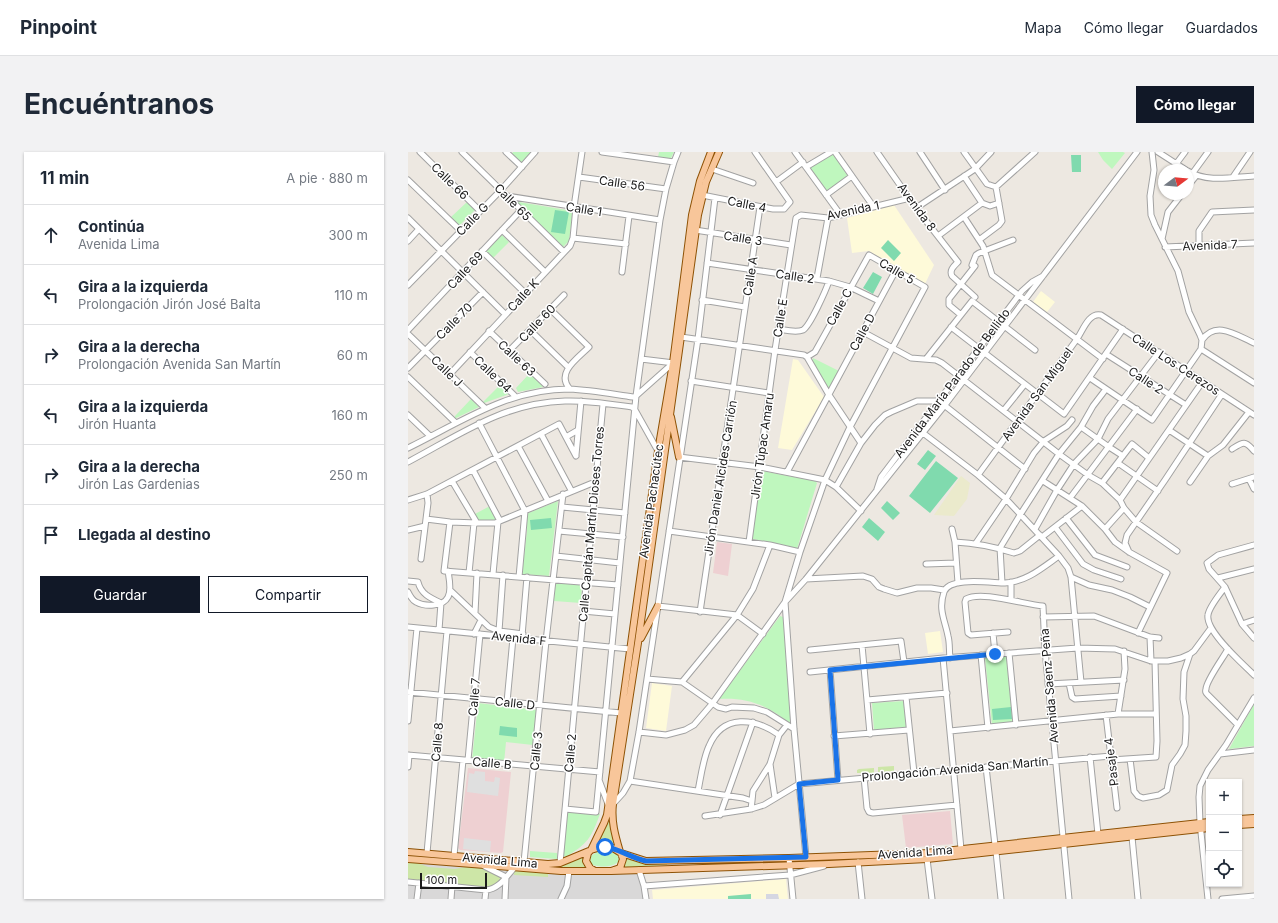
<!DOCTYPE html>
<html lang="es">
<head>
<meta charset="utf-8">
<style>
  body { margin:0; font-family:Inter,sans-serif; background:#f2f2f3; color:#1f2937 }
  .controls { position:absolute; right:12px; bottom:12px; display:grid; overflow:hidden; border-radius:0px; box-shadow:0 1px 3px #0004 }
  .controls button { width:36px; height:36px; display:grid; place-items:center; padding:0; border:0; border-bottom:1px solid #e0e1e3; background:#fff; color:#1f2937; font:20px sans-serif }
  .compass { position:absolute; left:750px; top:12px; width:36px; height:36px; border-radius:50%; background:#fff; box-shadow:0 1px 3px #0004; rotate:74deg }
  .scale { position:absolute; left:12px; bottom:10px; width:67px; box-sizing:border-box; padding-left:4px; border:2px solid #1b1b1b; border-top:0; font-size:11px; line-height:14px; white-space:nowrap; color:#1b1b1b; -webkit-text-stroke:3px #fff; paint-order:stroke }
  .stop { position:absolute; width:12px; height:12px; margin:-9px; border:3px solid #1a73e8; border-radius:50%; background:#fff }
  .stop.end { background:#1a73e8; border-color:#fff; box-shadow:0 1px 4px #0008 }
  .list { margin:0; padding:0; list-style:none }
  h2 { display:flex; justify-content:space-between; align-items:center; height:52px; margin:0; padding:0 16px; font-size:17px }
  h2 small { font-size:13px; font-weight:400; color:#747a83 }
  .list li { display:grid; grid-template-columns:26px 1fr auto; gap:12px; align-items:center; box-sizing:border-box; height:60px; padding:0 16px; border-top:1px solid #e0e1e3 }
  .list b { display:block; font-size:15px; white-space:nowrap }
  .list p { margin:0; font-size:13px; white-space:nowrap; color:#747a83 }
  .list em { font-size:13px; font-style:normal; color:#747a83 }
  .actions { display:flex; gap:8px; padding:12px 16px }
  .actions a { flex:1; padding:9px 0; border:1px solid #111827; border-radius:0px; text-align:center; font-size:14px; color:#111827 }
  .actions .main { background:#111827; color:#fff }
  .icon { flex:none; width:22px; height:22px; fill:none; stroke:currentColor; stroke-width:2; stroke-linecap:round; stroke-linejoin:round }
  .map { position:relative; flex:none; width:846px; height:747px; overflow:hidden; border-radius:0px }
  header { display:flex; align-items:center; gap:24px; box-sizing:border-box; height:56px; padding:0 20px; background:#fff; border-bottom:1px solid #e0e1e3 }
  header strong { font-size:19px }
  nav { display:flex; gap:22px; margin-inline-start:auto; font-size:14px }
  .intro { display:flex; align-items:center; justify-content:space-between; box-sizing:border-box; height:96px; padding:0 24px }
  h1 { margin:0; font-size:28px }
  .button { padding:10px 18px; border-radius:0px; background:#111827; color:#fff; font-size:14px; font-weight:700 }
  main { display:flex; gap:24px; padding:0 24px }
  aside { flex:1; background:#fff; border-radius:0px; box-shadow:0 1px 3px #0004 }
  .map>svg:first-child { display:block }
  .residential { fill:#d9d8d8 }
  .commercial { fill:#eed0d2 }
  .education { fill:#fefad9 }
  .farmland { fill:#ebeacc }
  .grass { fill:#cde6a7 }
  .park { fill:#bff7be }
  .pitch { fill:#80daae }
  .parking { fill:#dfdfdf }
  .plaza { fill:#d5d7e2 }
  .lines { fill:none; stroke-linecap:round; stroke-linejoin:round }
  .minor-casing { stroke:#a2a2a2; stroke-width:7 }
  .major-casing { stroke:#8e5205; stroke-width:8 }
  .minor { stroke:#fff; stroke-width:5 }
  .major { stroke:#f8c69a; stroke-width:6 }
  .route { stroke:#1a73e8; stroke-width:5 }
  .labels { text-anchor:middle; dominant-baseline:central; stroke-width:3; stroke-linejoin:round; paint-order:stroke }
  .street-label { font-size:12px; fill:#1b1b1b; stroke:#fff }
</style>
</head>
<body>
<header>
<strong>Pinpoint</strong>
<nav><a>Mapa</a><a>Cómo llegar</a><a>Guardados</a></nav>
</header>
<div class="intro"><h1>Encuéntranos</h1><a class="button">Cómo llegar</a></div>
<main>
<aside>
<h2>11 min<small>A pie · 880 m</small></h2>
<ul class="list">
<li><svg class="icon" aria-label="ahead" viewBox="0 0 24 24"><path d="M12 20V5M6 11l6-6 6 6"/></svg><div><b>Continúa</b><p>Avenida Lima</p></div><em>300 m</em></li>
<li><svg class="icon" aria-label="left" viewBox="0 0 24 24"><path d="M17 20v-9H6M10 6l-5 5 5 5"/></svg><div><b>Gira a la izquierda</b><p>Prolongación Jirón José Balta</p></div><em>110 m</em></li>
<li><svg class="icon" aria-label="right" viewBox="0 0 24 24"><path d="M7 20v-9h11M14 6l5 5-5 5"/></svg><div><b>Gira a la derecha</b><p>Prolongación Avenida San Martín</p></div><em>60 m</em></li>
<li><svg class="icon" aria-label="left" viewBox="0 0 24 24"><path d="M17 20v-9H6M10 6l-5 5 5 5"/></svg><div><b>Gira a la izquierda</b><p>Jirón Huanta</p></div><em>160 m</em></li>
<li><svg class="icon" aria-label="right" viewBox="0 0 24 24"><path d="M7 20v-9h11M14 6l5 5-5 5"/></svg><div><b>Gira a la derecha</b><p>Jirón Las Gardenias</p></div><em>250 m</em></li>
<li><svg class="icon" aria-label="arrive" viewBox="0 0 24 24"><path d="M6 21V4h12l-3 4 3 4H6"/></svg><div><b>Llegada al destino</b></div></li>
</ul>
<div class="actions"><a class="main">Guardar</a><a>Compartir</a></div>
</aside>
<div class="map">
<svg width="846" height="747" viewBox="0 0 846 747">
  <rect width="100%" height="100%" fill="#ede8e1"/>
  <path class="residential" d="M0 702 229 720 234 728 236 747H0Z"/>
  <path class="commercial" d="M309 390 324 392 320 424 305 421Z
    M60 616 103 620 95 700 93 701 52 698 50 696Z
    M542 659 545 692 498 696 494 663Z"/>
  <path class="education" d="M486 53 526 113 517 132 461 99 444 101 439 66Z
    M633 139 647 150 639 160 625 150Z
    M385 207 390 208 416 245 384 298 370 296Z
    M532 479 535 500 520 502 517 481Z
    M244 531 264 534 258 579 238 576Z
    M378 727 380 747H245L244 738Z"/>
  <path class="farmland" d="M553 324 562 331 559 347 546 364 526 363Z"/>
  <path class="grass" d="M486 614V619L470 620V615Z
    M466 616V621H449V618L451 617Z
    M203 658 202 668 207 693 190 692Z
    M173 704 175 705 176 711 179 717 137 714C150 713 162 711 173 704Z
    M217 705 235 711H259V713L215 716Z
    M0 710 10 711 20 715 47 717 57 715 75 716 91 723 93 727 91 731 80 736 0 729Z
    M106 719 140 721V725L106 723Z"/>
  <path class="park" d="M105 0H124L113 12 103 3Z
    M251 0H266L262 8 250 5Z
    M690 0H715L717 1 704 17 695 8Z
    M425 2 440 23 419 40 417 39 401 17V15Z
    M60 49 68 57 51 74 42 66Z
    M105 49 165 59 161 89 154 96Z
    M93 82 101 90 84 107 76 99Z
    M405 206 431 219 422 236 420 235 404 209Z
    M122 221 133 231 135 235 110 240 108 236Z
    M93 232 101 242 76 251 75 250Z
    M63 247 71 255 46 267 47 264Z
    M354 319 407 329 409 331 389 397 345 387 343 385 352 320Z
    M150 349 141 424 114 422 119 378 118 362Z
    M82 354 89 368 83 370H70L65 363Z
    M147 431 174 433 173 451 146 449Z
    M372 464 375 465 376 468 383 573C363 554 339 545 311 547Z
    M599 504 606 571 584 573 577 506Z
    M496 549 498 575 466 578 464 551Z
    M70 551 129 558 125 593 98 590 96 611 64 608Z
    M846 552V594L821 597Z
    M159 659 192 662C183 686 180 692 157 705L154 701Z
    M197 698 209 702 211 707 210 710C203 716 193 715 184 713L182 710 183 704 189 700Z
    M122 699 149 701V707L122 705Z"/>
  <path class="pitch" d="M663 3H673V20H664Z
    M147 58 161 60 157 82 143 80Z
    M480 88 493 101 486 109 473 96Z
    M465 120 474 125 465 142 455 136Z
    M520 298 528 304 517 318 509 312Z
    M528 309 550 326 522 361 501 344Z
    M479 349 492 361 485 368 473 356Z
    M143 366 144 376 123 378 122 368Z
    M461 366 477 380 470 389 454 375Z
    M603 555 604 567 585 568 584 557Z
    M92 574 109 576V585L91 583Z
    M343 742V747H320V744Z"/>
  <path class="parking" d="M67 619 77 620V629L86 630 87 625 92 626 90 644 59 640 61 621 66 622Z
    M56 686 83 689 82 700 55 697Z"/>
  <path class="plaza" d="M358 742H370L371 747H358Z"/>
  <g class="lines">
    <g class="minor-casing">
      <path id="minor" d="M12 0 72 59
        M54 0 156 100
        M98 0 114 15
        M194 0 266 10
        M387 0 432 62
        M427 0 465 54
        M469 0 508 56 550 110C546 114 541 118 544 124L567 145
        M512 0 537 38
        M556 0 579 32 588 35 627 0
        M750 0 778 18
        M768 12 777 0
        M398 15 423 0
        M304 17 345 31
        M780 19C799 31 825 25 846 24
        M784 22 800 0
        M556 24 574 51 582 54 591 51
        M171 25 258 37
        M825 25 842 0
        M0 28 53 79
        M368 30 395 10
        M780 34 788 24
        M294 43 365 57H376L382 50 347 0
        M418 43 444 24
        M99 44 252 68
        M166 55 174 0
        M508 56 567 17 583 0
        M556 65 575 94 584 123 695 207
        M0 66 97 162
        M94 78 137 120
        M287 78 383 93
        M530 84 574 51
        M165 86 218 92
        M754 87 760 60 774 42
        M571 88 591 73 594 69 588 35
        M0 89 11 77
        M791 94V79L804 60 846 58
        M757 95 846 91
        M74 99 117 141
        M299 111 421 129 442 135 471 149
        M564 113 568 103 571 101 605 88
        M214 120 221 64
        M409 126 420 66
        M0 133 93 38 127 0
        M294 148 337 155
        M142 157 181 195C170 206 147 221 162 237
        M553 163 541 153V147L567 114
        M543 175 656 262 715 177
        M370 177C377 178 388 181 395 178 402 174 418 138 421 129
        M0 178 113 58
        M122 178 160 215
        M81 179 137 232
        M455 180 503 206 528 208 534 211 651 302 680 323 694 331 712 348 716 356 728 370 769 399
        M0 182 77 256
        M273 185 396 203 399 205 421 243 453 291
        M794 188C808 168 828 183 846 191
        M793 197 846 231
        M102 198 156 143
        M62 200 108 245
        M698 202 778 253
        M233 207 266 211
        M518 207 564 149 627 198
        M0 216 75 140
        M42 222 162 94 165 86 168 55
        M0 225 48 271
        M682 226 744 268 793 197 794 188 792 183 781 160 770 119 747 73 743 63 742 44 746 18 744 0
        M283 229 361 241
        M596 258 617 232
        M0 263 22 284
        M71 271 117 359 111 425
        M673 275 701 295 715 304
        M761 278 800 304
        M515 281 570 323 598 347 651 404 660 416 663 425 673 530
        M133 282 163 338
        M158 285 170 278
        M110 294 140 349
        M0 296C53 270 100 237 161 237 183 238 204 242 225 245L228 244 265 211
        M824 297C835 290 837 288 846 299
        M168 303 173 249
        M271 305 352 315 417 328 428 335 453 359
        M0 310C53 282 95 251 157 249 179 248 202 252 224 255L227 258 250 299
        M710 311 750 339
        M65 318 92 369
        M379 320 488 118
        M570 323 669 187C675 178 681 160 693 163L846 263
        M841 327 846 337
        M44 329 69 371
        M635 329 674 354 697 377 707 390 721 400 759 421 730 481
        M782 330 800 304 815 293 841 260
        M694 331 724 292 741 306
        M824 332 846 325
        M428 335 453 291 467 273 477 263 483 260 509 249H531L617 317
        M469 337 473 325 614 139 624 130 635 124
        M662 346 729 257
        M0 348 19 342 151 272 168 304
        M712 348 795 229
        M154 355 217 361
        M658 366 687 403 719 415
        M18 367 42 370 69 371H87L187 330
        M42 370 36 419 210 433
        M647 375 675 412 686 418 713 427
        M544 377 547 390 550 431
        M627 377 649 338 666 312 690 287 700 267 751 200
        M697 377 716 356
        M0 378 17 374
        M151 379 215 385
        M261 379 362 393 392 400
        M634 385 674 354
        M341 390 367 198 388 66 393 63 420 66 502 46
        M547 390C568 391 587 395 606 401L612 399 632 383
        M568 391 598 347 626 301 636 289 659 274 664 268
        M846 393 810 403 799 411 801 417 817 435 834 472 846 486
        M721 400 717 391 719 383 757 328 814 242
        M148 404 212 411
        M13 407 20 351 19 342
        M518 412 548 411
        M61 421 66 371
        M85 422 90 370
        M663 425 681 433 704 438 722 445 742 455
        M810 426 846 417
        M398 427 455 424 464 427 471 435 476 437 489 441 509 436H523L536 438
        M0 429 10 430C13 442 22 446 33 451L31 478
        M603 430V448
        M594 431 592 396 612 363 651 302 673 275 685 254 698 237
        M817 435C812 442 801 455 800 463 797 479 835 512 846 523
        M42 438 81 475 91 479 115 482
        M0 440C2 444 4 448 8 450 17 455 35 455 40 445 44 438 41 426 40 419
        M250 454 329 463 355 482
        M175 459 207 462
        M292 460 352 55
        M67 461 69 421
        M635 465 686 464 742 485 751 486
        M834 472 846 468
        M0 475 222 497
        M91 479 95 423
        M600 480 563 483 560 481 557 450 558 447C573 438 618 453 635 454L637 498 661 747
        M585 481 587 502
        M66 482 73 468
        M114 484 119 425
        M742 485 743 509
        M454 493 462 582
        M820 497C815 506 798 529 798 537 797 540 798 541 800 543L830 573
        M402 498 493 489 496 510
        M601 501 608 573
        M573 503 580 576
        M535 506 553 697
        M542 506C541 499 542 491 540 484 537 468 530 458 536 440 541 424 584 431 597 431 618 430 634 416 651 404
        M422 518 430 628
        M402 520 535 506 670 496 707 497 743 509H760L773 506 782 502 786 499 803 476
        M239 527 274 530 310 555 318 557 324 555 346 556 359 560 386 577
        M274 530 329 463 345 437 362 393
        M661 531 664 545 667 547 713 544
        M640 532 716 528
        M0 540 213 561
        M498 545 506 621
        M459 548 539 541
        M99 550 105 486
        M710 562 717 517 716 499
        M698 563 709 656
        M0 569 9 476
        M542 579 710 562H748
        M231 580 258 583 277 578 286 573 304 552 377 450 398 427 537 253 729 0
        M426 584 501 578
        M812 602 846 598
        M0 603 192 620
        M682 605 690 682
        M722 607 726 639 730 644 735 646 751 643 759 638 764 613 772 602 777 593 778 579V564L775 547 776 520 782 502
        M60 608 72 482
        M703 608 748 605 749 589 747 509
        M362 612 367 646
        M0 615 1 603
        M578 615 587 693
        M456 625 459 656 461 660 465 661 549 653
        M191 628 200 652
        M222 629 335 646 344 649 343 657
        M290 639C293 624 295 607 301 594 315 561 347 566 371 583
        M344 649 345 639 362 612 371 583 379 573
        M205 652 215 641 222 629 231 580 290 187 307 46
        M157 657 188 660 228 244 252 68 258 37 266 10 270 0
        M312 663 345 570
        M297 664 343 657 356 653 391 632 703 604
        M724 685 730 747
        M588 700 593 747
        M19 701 39 479
        M46 704 55 608
        M398 705 386 577 377 450 392 400 417 328 442 275 517 135 461 103 407 200 399 205
        M381 706 385 747
        M519 707 524 747
        M116 710 138 489 155 342
        M450 710 454 747
        M152 711 195 252
        M76 714 98 725
        M231 718 236 734 238 747
        M0 730 78 738C91 737 98 725 106 716
        M236 734 382 723 416 714
        M9 747 11 731
        M43 747 44 734
        M77 747 78 738
        M97 747 98 725
        M153 747 159 734 161 719
        M800 747 792 671 791 645 792 634 800 618 818 593 846 546
        M814 747 846 744"/>
    </g>
    <g class="major-casing">
      <path id="major" d="M263 265 271 305
        M233 486 250 454
        M831 667 846 666
        M831 673 846 672
        M193 695 205 696 213 701 215 707 212 716 203 719H187L182 716 178 709 180 701 183 698Z
        M183 698 196 671 199 663 250 299 265 211 284 63 292 29 303 0
        M0 700 140 712 152 711 181 699
        M212 700C207 683 203 669 205 652L230 491 290 63 298 30 311 0
        M213 701 238 709 381 706 518 701 801 670
        M0 707 153 719H187
        M203 719 421 712 519 707 801 676"/>
    </g>
    <use href="#minor" class="minor"/>
    <use href="#major" class="major"/>
  </g>
  <g class="lines">
    <path class="route" d="M197 695C210 696 223 706 238 709L398 705 391 632 430 628 422 518 587 502"/>
  </g>
  <g class="labels">
    <g class="street-label">
      <text transform="translate(42 29) rotate(44)">Calle 66</text>
      <text transform="translate(214 31) rotate(8)">Calle 56</text>
      <text transform="translate(105 50) rotate(45)">Calle 65</text>
      <text transform="translate(339 52) rotate(11)">Calle 4</text>
      <text transform="translate(509 55) rotate(54)">Avenida 8</text>
      <text transform="translate(176 57) rotate(9)">Calle 1</text>
      <text transform="translate(445 58) rotate(-12)">Avenida 1</text>
      <text transform="translate(64 67) rotate(-46)">Calle G</text>
      <text transform="translate(335 86) rotate(9)">Calle 3</text>
      <text transform="translate(802 93) rotate(-2)">Avenida 7</text>
      <text transform="translate(57 118) rotate(-47)">Calle 69</text>
      <text transform="translate(489 119) rotate(30)">Calle 5</text>
      <text transform="translate(342 124) rotate(-81)">Calle A</text>
      <text transform="translate(387 124) rotate(8)">Calle 2</text>
      <text transform="translate(115 143) rotate(-47)">Calle K</text>
      <text transform="translate(431 155) rotate(-61)">Calle C</text>
      <text transform="translate(372 166) rotate(-81)">Calle E</text>
      <text transform="translate(46 169) rotate(-45)">Calle 70</text>
      <text transform="translate(129 171) rotate(-46)">Calle 60</text>
      <text transform="translate(454 180) rotate(-62)">Calle D</text>
      <text transform="translate(109 206) rotate(43)">Calle 63</text>
      <text transform="translate(768 212) rotate(33)">Calle Los Cerezos</text>
      <text transform="translate(39 219) rotate(44)">Calle J</text>
      <text transform="translate(85 222) rotate(44)">Calle 64</text>
      <text transform="translate(738 228) rotate(33)">Calle 2</text>
      <text transform="translate(544 231) rotate(-53)">Avenida María Parado de Bellido</text>
      <text transform="translate(629 242) rotate(-54)">Avenida San Miguel</text>
      <text transform="translate(354 294) rotate(-82)">Jirón Túpac Amaru</text>
      <text transform="translate(312 326) rotate(-81)">Jirón Daniel Alcides Carrión</text>
      <text transform="translate(243 349) rotate(-82)">Avenida Pachacútec</text>
      <text transform="translate(183 372) rotate(-85)">Calle Capitán Martín Dioses Torres</text>
      <text transform="translate(111 486) rotate(6)">Avenida F</text>
      <text transform="translate(641 534) rotate(-95)">Avenida Saenz Peña</text>
      <text transform="translate(66 545) rotate(-85)">Calle 7</text>
      <text transform="translate(107 551) rotate(6)">Calle D</text>
      <text transform="translate(29 590) rotate(-85)">Calle 8</text>
      <text transform="translate(128 599) rotate(-84)">Calle 3</text>
      <text transform="translate(162 601) rotate(-85)">Calle 2</text>
      <text transform="translate(703 610) rotate(-97)">Pasaje 4</text>
      <text transform="translate(84 611) rotate(5)">Calle B</text>
      <text transform="translate(547 617) rotate(-5)">Prolongación Avenida San Martín</text>
      <text transform="translate(507 700) rotate(-4)">Avenida Lima</text>
      <text transform="translate(92 708) rotate(5)">Avenida Lima</text>
    </g>
  </g>
</svg>
<div class="controls">
<button>+</button>
<button>−</button>
<button><svg class="icon" aria-label="locate" viewBox="0 0 24 24"><circle cx="12" cy="12" r="6"/><path d="M12 2v4M12 18v4M2 12h4M18 12h4"/></svg></button>
</div>
<svg class="compass" viewBox="-18 -18 36 36"><path d="M0-13l5 13h-10z" fill="#e53935"/><path d="M0 13l5-13h-10z" fill="#747a83"/></svg>
<div class="scale">100 m</div>
<div class="stop" style="left:197px;top:695px"></div>
<div class="stop end" style="left:587px;top:502px"></div>
</div>
</main>
</body>
</html>
